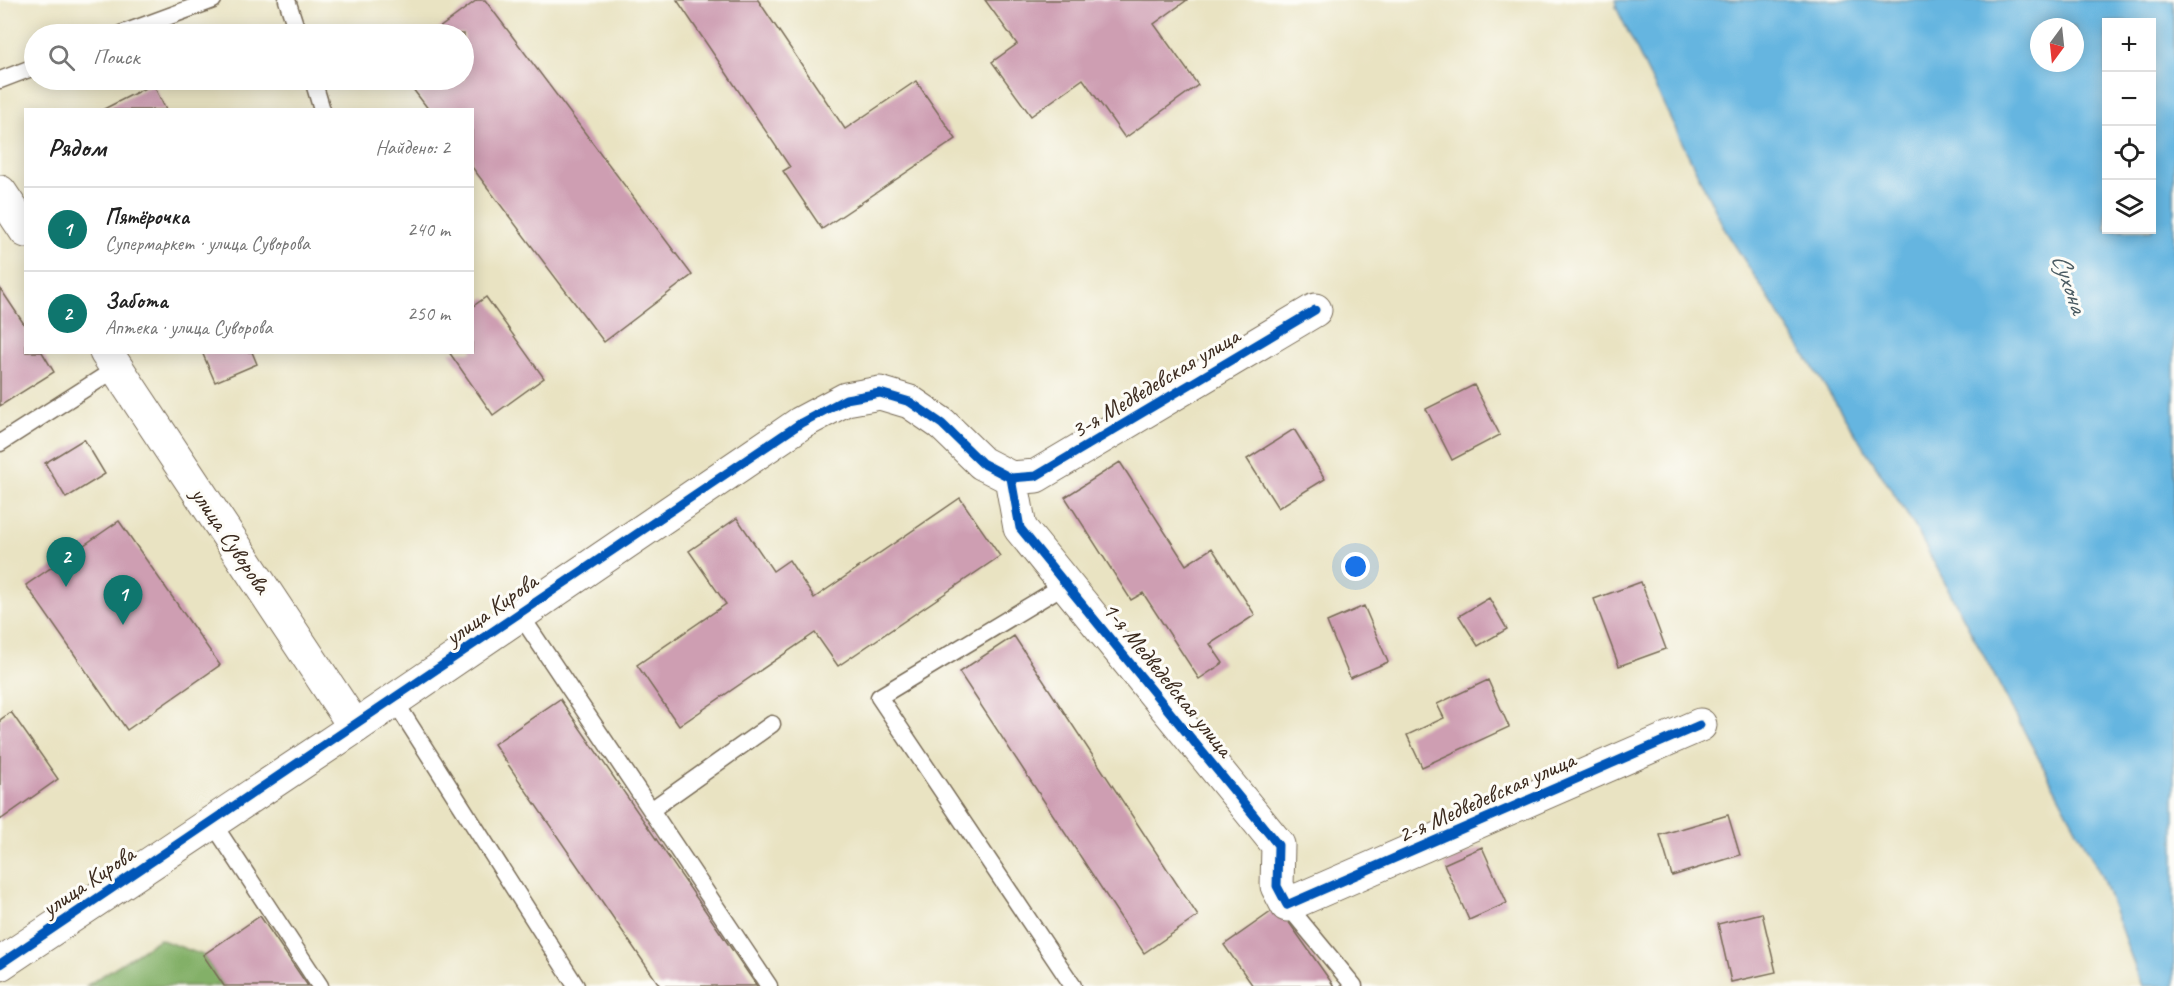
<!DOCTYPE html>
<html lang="ru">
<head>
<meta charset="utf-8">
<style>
  body { margin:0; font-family:Caveat,sans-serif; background:#f6f6f6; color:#222 }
  .controls { position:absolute; right:18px; top:18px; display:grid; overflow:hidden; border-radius:0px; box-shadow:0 3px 15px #0003 }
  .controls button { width:54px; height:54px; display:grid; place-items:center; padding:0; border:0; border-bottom:2px solid #e0e0e0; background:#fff; color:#222; font:30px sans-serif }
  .compass { position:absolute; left:2030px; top:18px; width:54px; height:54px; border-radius:50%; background:#fff; box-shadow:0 3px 15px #0003; rotate:195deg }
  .you { position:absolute; left:1356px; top:567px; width:21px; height:21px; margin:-15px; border:4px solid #fff; border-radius:50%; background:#1a73e8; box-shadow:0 0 0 9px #1a73e833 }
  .badge { display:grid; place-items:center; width:39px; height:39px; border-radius:50%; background:#0f766e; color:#fff; font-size:20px; font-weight:700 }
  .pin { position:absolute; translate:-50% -50px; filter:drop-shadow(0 2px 3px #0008) }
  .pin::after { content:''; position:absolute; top:32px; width:21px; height:18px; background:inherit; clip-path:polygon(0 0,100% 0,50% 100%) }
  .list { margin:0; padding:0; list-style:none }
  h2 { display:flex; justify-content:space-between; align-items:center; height:78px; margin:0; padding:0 24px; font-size:26px }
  h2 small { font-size:20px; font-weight:400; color:#767676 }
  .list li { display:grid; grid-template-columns:39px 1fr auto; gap:18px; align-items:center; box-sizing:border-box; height:84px; padding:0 24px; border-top:2px solid #e0e0e0 }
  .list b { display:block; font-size:22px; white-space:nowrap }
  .list p { margin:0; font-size:20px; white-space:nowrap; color:#767676 }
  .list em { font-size:20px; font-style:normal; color:#767676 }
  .icon { flex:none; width:33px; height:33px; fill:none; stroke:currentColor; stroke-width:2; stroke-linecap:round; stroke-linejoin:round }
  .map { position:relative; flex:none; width:2174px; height:986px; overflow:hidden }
  .search { position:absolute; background:#fff; box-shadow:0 3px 15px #0003; left:24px; top:24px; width:450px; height:66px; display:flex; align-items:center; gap:15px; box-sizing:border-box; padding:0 21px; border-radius:33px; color:#767676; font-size:22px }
  .panel { position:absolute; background:#fff; box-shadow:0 3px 15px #0003; left:24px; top:108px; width:450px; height:246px; border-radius:0px }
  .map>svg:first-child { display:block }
  .forest { fill:#83b068; stroke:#5f6d43; stroke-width:1.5 }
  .water { fill:#65b5e0; stroke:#50707f; stroke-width:1.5; fill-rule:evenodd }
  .building { fill:#ce9eb2 }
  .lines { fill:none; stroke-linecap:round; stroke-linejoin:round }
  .lane-casing { stroke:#786b57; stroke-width:19 }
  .street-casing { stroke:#786b57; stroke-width:35 }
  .secondary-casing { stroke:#786b57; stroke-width:35 }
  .lane { stroke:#fff; stroke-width:16 }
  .street { stroke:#fff; stroke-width:33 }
  .secondary { stroke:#fff; stroke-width:33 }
  .cycleway-casing { stroke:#fdfcf7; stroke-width:13 }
  .cycleway { stroke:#0057b8; stroke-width:9 }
  .labels { text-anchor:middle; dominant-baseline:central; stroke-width:6; stroke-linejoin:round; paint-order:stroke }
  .street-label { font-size:24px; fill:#3b2a1e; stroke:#fdfcf7 }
  .water-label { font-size:26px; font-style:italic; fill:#4a5b62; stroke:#fdfcf7 }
</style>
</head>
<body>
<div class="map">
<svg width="2174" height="986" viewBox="0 0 2174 986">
  <rect width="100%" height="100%" fill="#fdfcf7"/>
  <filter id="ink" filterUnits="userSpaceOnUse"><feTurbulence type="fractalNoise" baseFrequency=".0167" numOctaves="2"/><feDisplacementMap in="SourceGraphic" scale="12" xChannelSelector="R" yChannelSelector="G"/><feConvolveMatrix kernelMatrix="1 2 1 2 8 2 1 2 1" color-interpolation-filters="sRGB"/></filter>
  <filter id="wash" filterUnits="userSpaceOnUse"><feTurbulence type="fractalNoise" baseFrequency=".008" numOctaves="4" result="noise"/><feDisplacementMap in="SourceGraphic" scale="24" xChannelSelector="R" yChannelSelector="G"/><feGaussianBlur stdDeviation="1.35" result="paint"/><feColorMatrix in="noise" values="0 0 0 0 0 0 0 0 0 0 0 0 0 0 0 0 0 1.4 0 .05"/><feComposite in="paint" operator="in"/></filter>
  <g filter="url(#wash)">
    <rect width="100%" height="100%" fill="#e9e3c2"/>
    <path class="forest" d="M159 939 203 955 224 986H86Z"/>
    <path class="water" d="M1616 0H2174V986H2142L2101 875 1915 527 1725 230 1616 7ZM2106 22H2152V230H2106ZM2039 27H2075V63H2039Z"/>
    <g id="blocks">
      <path class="building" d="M477 0H485L692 275 604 342 472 167V110H429L406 80H464V34H431Z
        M677 0H758L845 129 916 81 956 139 822 229 783 171 790 167Z
        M985 0H1187L1154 24 1198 85 1125 138 1083 79 1031 116 992 62 1017 44Z
        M153 84 166 110H102Z
        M0 288 26 327V352H42L54 372 0 406Z
        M486 297 544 378 493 415 449 352H472V307Z
        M202 352H252L257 364 215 382Z
        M1474 385 1500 435 1452 460 1426 409Z
        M1294 429 1325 479 1278 508 1247 459Z
        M84 439 105 474 66 498 45 463Z
        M1120 462 1186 565 1212 548 1255 615 1210 644 1223 663 1199 679 1143 593 1131 600 1065 497Z
        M960 498 1000 556 838 666 815 633 679 726 637 665 726 604 689 551 737 518 773 571 789 560 814 598Z
        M119 521 220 665 127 730 26 585Z
        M1641 582 1666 649 1619 666 1594 599Z
        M1489 598 1507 629 1478 646 1459 616Z
        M1364 606 1388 662 1350 678 1327 622Z
        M1014 636 1198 916 1144 953 959 672Z
        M1488 680 1509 727 1422 767 1407 735 1444 718 1437 704Z
        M560 699 757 986H660L494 744Z
        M11 712 58 779 0 820V720Z
        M1728 815 1740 855 1672 876 1660 835Z
        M1482 847 1507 903 1469 920 1444 864Z
        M1278 907 1334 986H1253L1224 945Z
        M1762 913 1776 972 1731 982 1718 924Z
        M260 916 308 986H224L203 955Z"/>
    </g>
  </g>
  <g filter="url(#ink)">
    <use href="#blocks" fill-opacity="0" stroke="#786b57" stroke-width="1.5"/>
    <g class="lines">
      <g class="lane-casing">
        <path id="lane" d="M287 0 298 34
          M121 34 213 0
          M0 80 34 67
          M313 80 322 110
          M0 443 117 368
          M1066 584 879 697 1073 986
          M519 613 651 810 772 724
          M394 700 576 986
          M651 810 769 986
          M212 822 320 986
          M1287 905 1354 986"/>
      </g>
      <g class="street-casing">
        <path id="street" d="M1011 478 1020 528 1278 845 1277 886 1287 905 1700 725
          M355 727 801 423 846 399 880 393 910 402 942 424 982 463 1011 478 1036 476 1315 310"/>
      </g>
      <g class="secondary-casing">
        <path id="secondary" d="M0 192 26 231
          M0 964 355 727 106 352"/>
      </g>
      <use href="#lane" class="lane"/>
      <use href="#street" class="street"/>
      <use href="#secondary" class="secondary"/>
      <g class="cycleway-casing">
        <path id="cycleway" d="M1011 478 1020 528 1278 845 1277 886 1287 905 1700 725
          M0 964 801 423 846 399 880 393 910 402 942 424 982 463 1011 478 1036 476 1315 310"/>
      </g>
      <use href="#cycleway" class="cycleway"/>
    </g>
  </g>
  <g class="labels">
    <g class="street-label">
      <text transform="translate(1155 383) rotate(-31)">3-я Медведевская улица</text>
      <text transform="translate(231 540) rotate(56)">улица Суворова</text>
      <text transform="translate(491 609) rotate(-35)">улица Кирова</text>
      <text transform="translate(1168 679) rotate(51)">1-я Медведевская улица</text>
      <text transform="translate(1486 797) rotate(-24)">2-я Медведевская улица</text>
      <text transform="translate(88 881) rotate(-34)">улица Кирова</text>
    </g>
    <g class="water-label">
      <text transform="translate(2070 283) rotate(71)">Сухона</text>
    </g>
  </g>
</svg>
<div class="controls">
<button>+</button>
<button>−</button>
<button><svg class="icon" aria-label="locate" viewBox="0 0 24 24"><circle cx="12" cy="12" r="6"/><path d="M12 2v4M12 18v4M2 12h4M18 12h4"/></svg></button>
<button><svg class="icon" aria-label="layers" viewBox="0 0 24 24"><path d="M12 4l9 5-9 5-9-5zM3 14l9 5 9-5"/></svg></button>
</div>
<svg class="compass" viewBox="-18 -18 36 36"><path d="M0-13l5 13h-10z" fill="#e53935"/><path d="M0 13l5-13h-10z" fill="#767676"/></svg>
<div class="you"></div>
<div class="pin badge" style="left:123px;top:625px">1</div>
<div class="pin badge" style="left:66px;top:587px">2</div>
<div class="search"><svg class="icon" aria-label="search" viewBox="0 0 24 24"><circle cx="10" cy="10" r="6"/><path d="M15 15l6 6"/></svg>Поиск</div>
<section class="panel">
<h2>Рядом<small>Найдено: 2</small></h2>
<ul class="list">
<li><span class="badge">1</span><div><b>Пятёрочка</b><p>Супермаркет · улица Суворова</p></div><em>240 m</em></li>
<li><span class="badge">2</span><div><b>Забота</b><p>Аптека · улица Суворова</p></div><em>250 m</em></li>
</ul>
</section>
</div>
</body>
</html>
